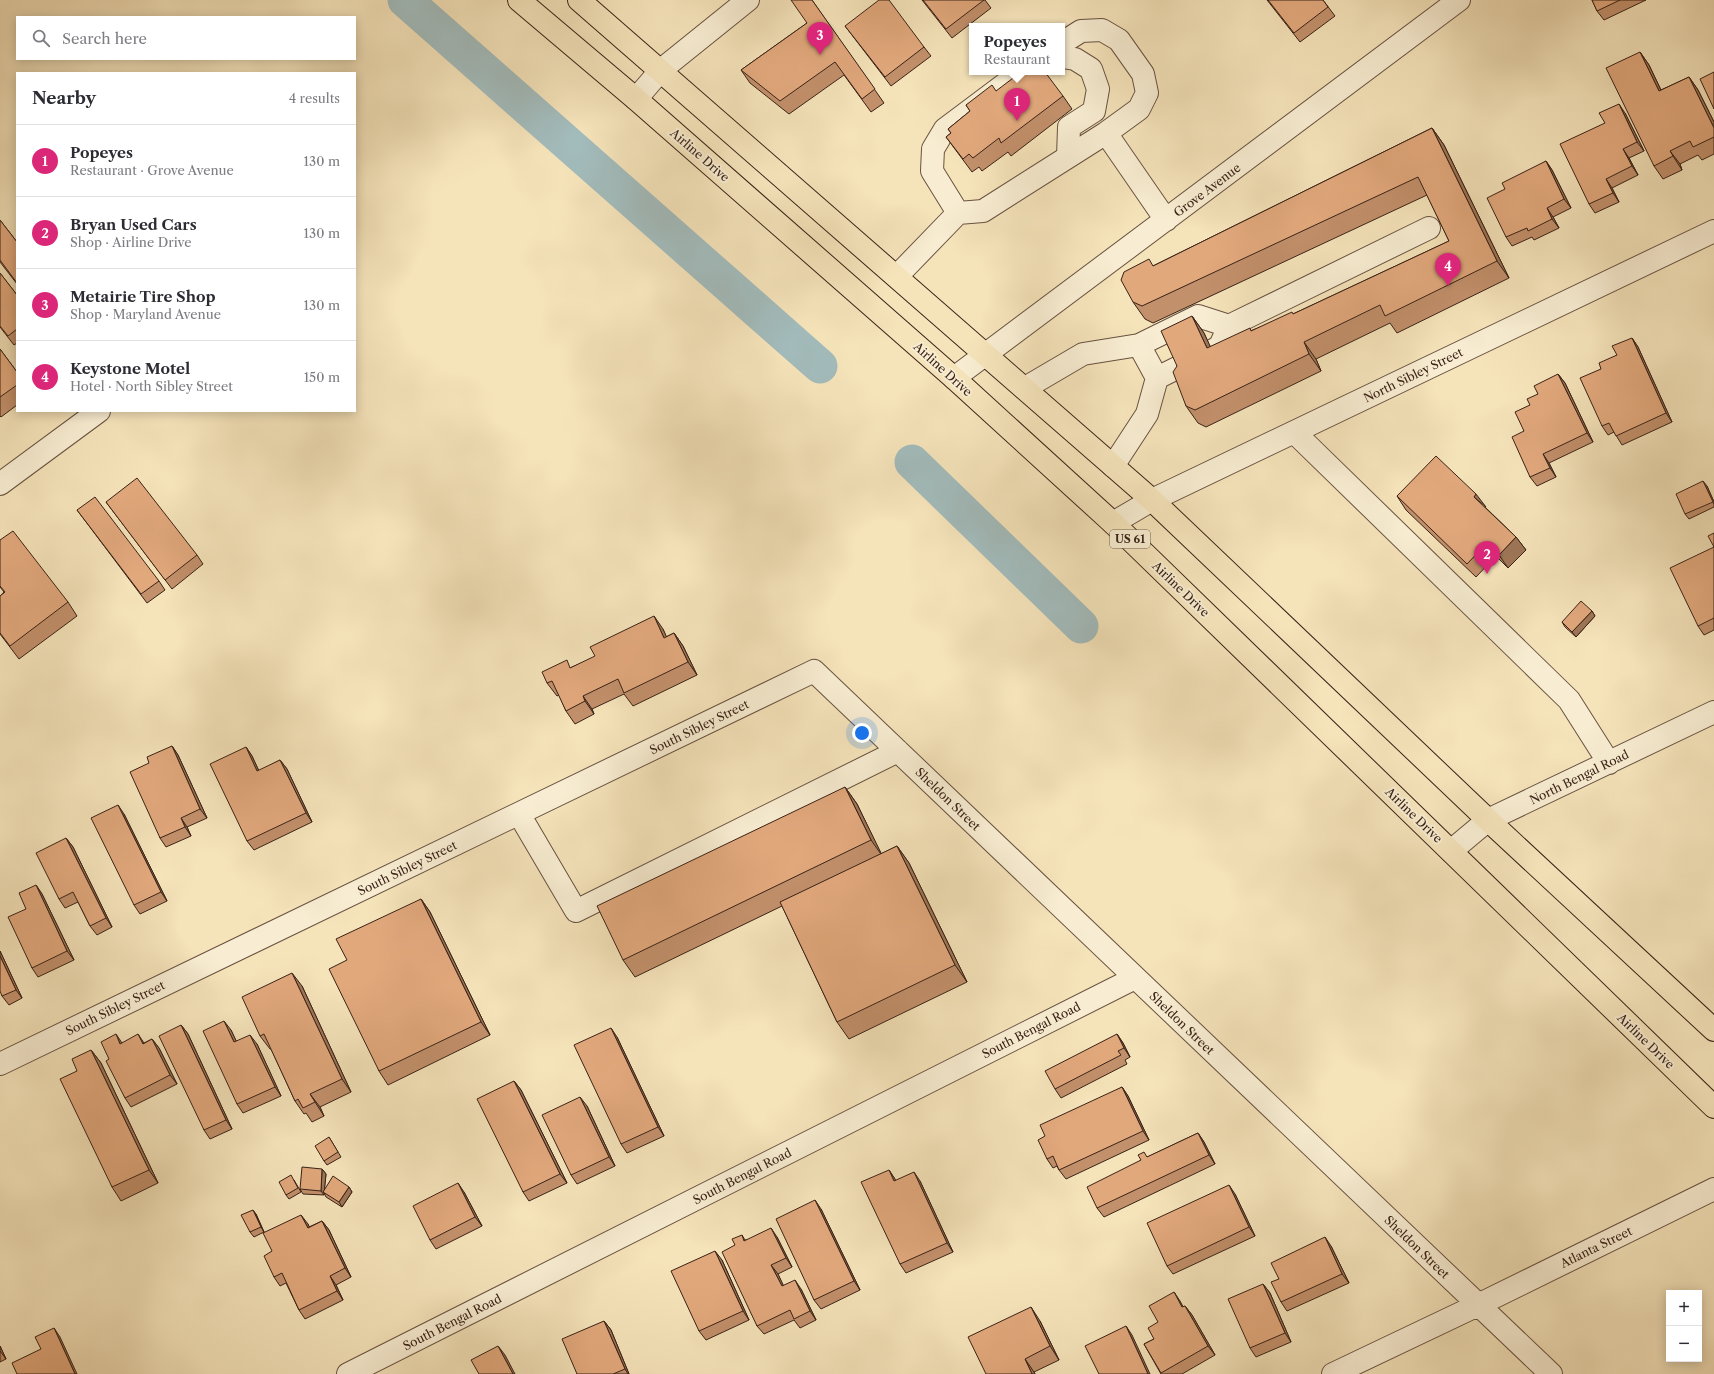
<!DOCTYPE html>
<html lang="en">
<head>
<meta charset="utf-8">
<style>
  body { margin:0; font-family:"Libre Caslon Text",serif; background:#f2f2f3; color:#2b2b33 }
  .controls { position:absolute; right:12px; bottom:12px; display:grid; overflow:hidden; border-radius:0px; box-shadow:0 2px 10px #0003 }
  .controls button { width:36px; height:36px; display:grid; place-items:center; padding:0; border:0; border-bottom:1px solid #e1e1e2; background:#fff; color:#2b2b33; font:20px sans-serif }
  .you { position:absolute; left:862px; top:733px; width:14px; height:14px; margin:-10px; border:3px solid #fff; border-radius:50%; background:#1a73e8; box-shadow:0 0 0 6px #1a73e833 }
  .badge { display:grid; place-items:center; width:26px; height:26px; border-radius:50%; background:#db2777; color:#fff; font-size:13px; font-weight:700 }
  .pin { position:absolute; translate:-50% -33px; filter:drop-shadow(0 1px 2px #0008) }
  .pin::after { content:''; position:absolute; top:21px; width:14px; height:12px; background:inherit; clip-path:polygon(0 0,100% 0,50% 100%) }
  .popup { position:absolute; left:969px; top:23px; width:96px; height:52px; box-sizing:border-box; display:grid; place-content:center; border-radius:0px; background:#fff; filter:drop-shadow(0 1px 3px #0005); font-size:13px; white-space:nowrap; color:#7c7c81 }
  .popup b { font-size:15px; color:#2b2b33 }
  .popup::after { content:''; position:absolute; left:50%; top:100%; margin-left:-8px; border:8px solid transparent; border-top-color:#fff }
  .list { margin:0; padding:0; list-style:none }
  h2 { display:flex; justify-content:space-between; align-items:center; height:52px; margin:0; padding:0 16px; font-size:17px }
  h2 small { font-size:13px; font-weight:400; color:#7c7c81 }
  .list li { display:grid; grid-template-columns:26px 1fr auto; gap:12px; align-items:center; box-sizing:border-box; height:72px; padding:0 16px; border-top:1px solid #e1e1e2 }
  .list b { display:block; font-size:15px; white-space:nowrap }
  .list p { margin:0; font-size:13px; white-space:nowrap; color:#7c7c81 }
  .list em { font-size:13px; font-style:normal; color:#7c7c81 }
  .icon { flex:none; width:22px; height:22px; fill:none; stroke:currentColor; stroke-width:2; stroke-linecap:round; stroke-linejoin:round }
  .map { position:relative; flex:none; width:1714px; height:1374px; overflow:hidden }
  .search { position:absolute; background:#fff; box-shadow:0 2px 10px #0003; left:16px; top:16px; width:340px; height:44px; display:flex; align-items:center; gap:10px; box-sizing:border-box; padding:0 14px; border-radius:0px; color:#7c7c81; font-size:15px }
  .panel { position:absolute; background:#fff; box-shadow:0 2px 10px #0003; left:16px; top:72px; width:340px; height:340px; border-radius:0px }
  .map>svg:first-child { display:block }
  .lines { fill:none; stroke-linecap:round; stroke-linejoin:round }
  .canal { stroke:#a2bbbb; stroke-width:35 }
  .minor-casing { stroke:#685240; stroke-width:24 }
  .highway-casing { stroke:#392217; stroke-width:24 }
  .minor { stroke:#f8edd2; stroke-width:22 }
  .highway { stroke:#f5e3ba; stroke-width:22 }
  .wall { fill:#c2906b; stroke:#392217 }
  .shaded-wall { fill:#9e7657; stroke:#392217 }
  .building { fill:#e1a87c; stroke:#392217 }
  .labels { text-anchor:middle; dominant-baseline:central; stroke-width:4; stroke-linejoin:round; paint-order:stroke }
  .shield { fill:#f8edd2; stroke:#725f4f; stroke-width:1 }
  .shield-label { font-size:11px; font-weight:bold; fill:#392217 }
  .street-label { font-size:12px; fill:#392217; stroke:#f8edd2 }
</style>
</head>
<body>
<div class="map">
<svg width="1714" height="1374" viewBox="0 0 1714 1374">
  <rect width="100%" height="100%" fill="#f5e3ba"/>
  <filter id="stains"><feTurbulence type="fractalNoise" baseFrequency=".005" numOctaves="4"/><feColorMatrix values="0 0 0 0 .2 0 0 0 0 .09 0 0 0 0 .02 0 0 0 .5 -.17"/></filter>
  <radialGradient id="worn" r=".72"><stop offset=".6" stop-color="#630" stop-opacity="0"/><stop offset="1" stop-color="#630" stop-opacity=".3"/></radialGradient>
  <g class="lines">
    <path class="canal" d="M405 0 820 366
      M912 462 1081 626"/>
    <g class="minor-casing">
      <path id="minor" d="M1062 43 1081 31 1102 30 1119 40 1143 74 1147 93 1139 109 1106 133 1166 220
        M1062 57 1075 59 1091 69 1098 89 1094 111 1069 127 1068 157
        M636 99 661 70 748 0
        M958 213 932 171 933 149 945 129 1021 72
        M897 276 958 213 983 211 1106 133
        M1139 345 1157 378
        M1212 351 1220 346 1229 326 1429 228
        M954 378 1459 0
        M1025 388 1083 354 1139 345 1198 316 1229 326
        M1294 432 1569 700 1609 763
        M1113 466 1147 414 1157 378 1181 366
        M0 484 99 411
        M1113 523 1152 500 1714 231
        M519 814 576 911 898 751
        M1451 851 1488 820 1714 712
        M0 1064 814 671 1551 1374
        M348 1374 1135 978
        M1333 1374 1478 1305 1714 1189"/>
    </g>
    <g class="highway-casing">
      <path id="highway" d="M519 0 636 99 954 378 1113 523 1714 1107
        M579 0 1152 500 1488 820 1714 1030"/>
    </g>
    <use href="#minor" class="minor"/>
    <use href="#highway" class="highway"/>
  </g>
  <path class="wall" d="M812 0 884 103 871 112 844 75 789 114 750 83 741 70 807 23Z
    M922 0H985L991 8 952 38Z
    M1267 0H1323L1335 16 1300 42Z
    M1592 0H1646L1604 20 1597 11Z
    M845 26 924 47 931 56 891 86Z
    M1640 52 1649 65 1661 90 1689 77 1698 90 1714 122V154L1702 160 1698 155 1680 164 1682 170 1663 179 1654 166Z
    M996 91 1063 96 1072 109 1011 156 1008 152 982 171 979 167 972 172 946 137 951 133 948 129 970 111 966 105Z
    M1625 113 1644 151 1629 158 1638 175 1612 188 1619 202 1595 213 1589 204Z
    M1432 128 1444 145 1509 278 1397 333 1390 323 1316 359 1321 371 1206 427 1198 423 1186 406 1177 366 1192 316 1204 333 1210 347 1293 314 1449 241 1427 195 1153 323 1145 319 1133 302 1153 266Z
    M1546 161 1552 170 1571 208 1553 217 1559 228 1534 240 1532 237 1512 246 1506 237 1505 189Z
    M0 220 17 242V284L0 262Z
    M0 273 17 295V343L14 345 0 327Z
    M1632 338 1638 347 1672 422 1622 445 1614 432 1608 435 1602 426 1601 369 1617 355Z
    M0 349 17 372V405L1 417 0 416Z
    M1558 374 1565 383 1593 442 1549 463 1556 477 1537 486 1530 477 1524 431 1530 405 1538 394Z
    M1707 486 1714 502V507L1689 519 1685 514Z
    M1397 496 1485 507 1516 537 1526 550 1508 568 1496 556 1476 577 1406 510Z
    M106 502 197 555 203 564 172 589Z
    M77 510 159 581 165 590 147 603Z
    M1714 533V630L1704 635 1698 626 1714 547Z
    M0 540 68 602 77 616 19 659 0 634V596L4 592 0 587Z
    M1592 611 1595 616 1576 637 1565 627 1562 622Z
    M663 629 666 637 674 633 683 646 697 675 633 706 624 694 592 709 594 714 575 724 566 711 559 695 557 696 547 683 572 667Z
    M172 746 178 755 207 818 187 827 191 836 166 847 160 838 149 763Z
    M246 747 252 756 259 771 280 760 287 769 312 822 254 850 247 841Z
    M845 787 857 804 881 854 897 846 909 863 967 982 849 1039 837 1022 782 906 635 977 623 960Z
    M124 814 167 901 140 914 134 905Z
    M66 838 73 847 112 927 97 935 90 926 78 902 65 908 59 899Z
    M36 885 42 894 74 960 38 977 32 968 26 909Z
    M421 899 430 912 490 1035 388 1085 379 1071 347 960Z
    M0 951 22 998 9 1005 2 996Z
    M302 986 351 1092 320 1107 324 1116 312 1122 306 1113 304 1114 295 1101 271 1049H270L260 1036Z
    M181 1025 188 1034 232 1129 210 1139 204 1130Z
    M231 1030 236 1041 257 1044 281 1096 243 1113 237 1104Z
    M1117 1034 1123 1043 1130 1057 1125 1060 1127 1064 1061 1098 1055 1089Z
    M617 1037 664 1136 627 1153 621 1144Z
    M152 1039 159 1048 177 1084 131 1107 125 1098 109 1059 122 1043H144Z
    M91 1050 101 1063 158 1183 121 1201 112 1187 77 1071Z
    M514 1081 521 1090 567 1183 529 1201 523 1192Z
    M1122 1087 1128 1096 1149 1140 1066 1179 1059 1170 1057 1166 1053 1168 1047 1159 1045 1136Z
    M587 1106 615 1166 577 1184 571 1175Z
    M1198 1133 1204 1142 1215 1164 1104 1217 1097 1208 1141 1160Z
    M329 1137 341 1157 327 1165 324 1161Z
    M322 1169 326 1174 324 1191 349 1187 352 1192 342 1207 326 1197 324 1193V1195L303 1194 300 1189Z
    M889 1170 896 1181H920L953 1252 906 1273 900 1264Z
    M294 1180 301 1192 289 1199 286 1195Z
    M464 1192 482 1226 436 1249 430 1240Z
    M1235 1194 1255 1236 1173 1274 1167 1266Z
    M821 1209 860 1290 821 1309 814 1300Z
    M256 1214 264 1232 254 1237 250 1232Z
    M322 1221 329 1230 351 1277 336 1285 343 1300 305 1319 299 1310 286 1283 280 1286 274 1277 272 1251 308 1224 309 1227Z
    M742 1235 745 1240 777 1237 792 1267 778 1274 783 1286 801 1289 816 1320 800 1328 794 1320 764 1334 757 1326 735 1245Z
    M1331 1246 1349 1283 1287 1311 1281 1302 1279 1279Z
    M722 1260 749 1320 706 1340 699 1331Z
    M1263 1284 1270 1293 1291 1342 1256 1357 1250 1348Z
    M1174 1292 1183 1307 1185 1306 1192 1315 1215 1355 1182 1374H1161L1144 1344 1154 1339 1158 1322Z
    M604 1321 611 1330 629 1374H577Z
    M1040 1321 1059 1360 1034 1372 1035 1374H986Z
    M0 1346 6 1359 0 1362Z"/>
  <path class="shaded-wall" d="M1640 52 1649 65 1668 105 1659 91Z
    M1689 77 1698 90 1714 122V128Z
    M1619 104 1625 113 1644 151 1637 142Z
    M1432 128 1444 145 1509 278 1497 261Z
    M1623 149 1629 158 1638 175 1632 166Z
    M1670 151 1680 164 1682 170 1673 156Z
    M1546 161 1552 170 1571 208 1564 199Z
    M1606 179 1612 188 1619 202 1613 193Z
    M1547 208 1553 217 1559 228 1552 219Z
    M1192 316 1204 333 1219 365 1207 348Z
    M1632 338 1638 347 1672 422 1666 413Z
    M1304 342 1316 359 1321 371 1309 354Z
    M1558 374 1565 383 1593 442 1587 433Z
    M1543 454 1549 463 1556 477 1550 468Z
    M1703 481 1707 486 1714 502V504Z
    M1476 494 1486 507 1474 497Z
    M1516 537 1526 550 1508 568 1499 555Z
    M1592 611 1595 616 1576 637 1572 632Z
    M654 616 663 629 673 651 664 638Z
    M674 633 683 646 697 675 688 662Z
    M583 696 592 709 594 714 585 701Z
    M172 746 178 755 207 818 200 809Z
    M246 747 252 756 263 780 257 771Z
    M280 760 287 769 312 822 306 813Z
    M845 787 857 804 883 857 871 840Z
    M118 805 124 814 167 901 161 892Z
    M181 818 187 827 191 836 185 827Z
    M66 838 73 847 112 927 106 918Z
    M897 846 909 863 967 982 955 965Z
    M36 885 42 894 74 960 67 951Z
    M421 899 430 912 490 1035 481 1022Z
    M0 951 22 998 16 990 0 956Z
    M292 973 302 986 351 1092 342 1079Z
    M224 1021 231 1030 241 1051 234 1042Z
    M181 1025 188 1034 232 1129 226 1120Z
    M611 1028 617 1037 664 1136 658 1127Z
    M116 1034 122 1043 120 1044Z
    M138 1034 144 1043 143 1044Z
    M1117 1034 1123 1043 1130 1057 1124 1048Z
    M250 1035 257 1044 281 1096 275 1087Z
    M152 1039 159 1048 177 1084 170 1075Z
    M91 1050 101 1063 158 1183 149 1170Z
    M514 1081 521 1090 567 1183 560 1174Z
    M1122 1087 1128 1096 1149 1140 1143 1131Z
    M310 1094 320 1107 324 1116 315 1102Z
    M580 1097 587 1106 615 1166 609 1157Z
    M1198 1133 1204 1142 1215 1164 1209 1155Z
    M322 1169 326 1174 324 1195 321 1191Z
    M889 1170 895 1179 900 1190 894 1181Z
    M914 1172 920 1181 953 1252 947 1243Z
    M458 1183 464 1192 482 1226 475 1217Z
    M1229 1185 1235 1194 1255 1236 1249 1227Z
    M349 1187 352 1192 342 1207 339 1202Z
    M815 1200 821 1209 860 1290 854 1281Z
    M253 1210 256 1214 264 1232 261 1227Z
    M301 1215 308 1224 314 1237 308 1228Z
    M322 1221 329 1230 351 1277 345 1268Z
    M771 1228 777 1237 792 1267 786 1258Z
    M1325 1237 1331 1246 1349 1283 1342 1274Z
    M715 1251 722 1260 749 1320 743 1311Z
    M771 1265 778 1274 788 1295 782 1286Z
    M330 1276 336 1285 343 1300 337 1291Z
    M795 1280 801 1289 816 1320 810 1311Z
    M1263 1284 1270 1293 1291 1342 1285 1333Z
    M1174 1292 1180 1301 1188 1316 1182 1307Z
    M1185 1306 1192 1315 1215 1355 1208 1346Z
    M1031 1307 1040 1321 1059 1360 1050 1346Z
    M604 1321 611 1330 629 1374H628L625 1369Z
    M1126 1326 1132 1335 1150 1374H1148Z
    M54 1328 60 1337 77 1374H75Z
    M0 1346 6 1359 0 1351Z
    M498 1346 505 1355 515 1374H513Z
    M1025 1359 1034 1372 1035 1374H1032Z"/>
  <path class="building" d="M791 0H812L875 89 862 99 835 62 780 101 741 70 807 23Z
    M879 0H889L924 47 885 77 845 26Z
    M923 0H984L946 29Z
    M1268 0H1323L1328 7 1294 33Z
    M1592 0H1620L1597 11Z
    M1640 52 1659 91 1689 77 1714 128V137L1693 147 1690 141 1670 151 1673 156 1654 166 1606 68Z
    M1021 72H1045L1063 96 1001 143 999 138 973 158 969 154 963 159 946 137 951 133 948 129 970 111 966 105 992 85 996 91Z
    M1714 72V109L1700 79Z
    M1619 104 1637 142 1623 149 1632 166 1606 179 1613 193 1589 204 1560 144 1605 123 1599 113Z
    M1432 128 1497 261 1385 316 1380 305 1304 342 1309 354 1195 410 1186 406 1173 372 1177 366 1161 331 1192 316 1207 348 1250 328 1251 331 1292 312 1293 314 1449 241 1418 177 1142 306 1133 302 1121 280 1124 272 1149 259 1153 266Z
    M1546 161 1564 199 1547 208 1552 219 1528 231 1527 228 1506 237 1487 198 1505 189 1502 183Z
    M0 220 17 242V283L0 260Z
    M0 273 17 295V329L8 336 0 326Z
    M1632 338 1666 413 1616 436 1609 423 1602 426 1580 378 1601 369 1599 363 1617 355 1612 346Z
    M0 349 17 372V385L0 397Z
    M1558 374 1587 433 1543 454 1550 468 1530 477 1512 437 1524 431 1515 412 1530 405 1527 399 1538 394 1534 386Z
    M1436 456 1476 494 1474 497 1516 537 1499 555 1487 543 1467 564 1397 496Z
    M137 478 197 555 165 580 106 502Z
    M1703 481 1713 502 1685 514 1676 494Z
    M95 497 159 581 141 594 77 510Z
    M13 531 68 602 10 646 0 633V596L5 592 0 586V540Z
    M1714 533V618L1698 626 1670 568 1714 547 1708 536Z
    M1581 601 1592 611 1572 632 1562 622Z
    M654 616 664 638 674 633 688 662 624 693 618 679 583 696 585 701 566 711 552 681 547 683 542 672 567 660 570 668 595 656 590 647Z
    M172 746 200 809 181 818 185 827 160 838 130 772 149 763 147 757Z
    M246 747 257 771 280 760 306 813 247 841 210 764Z
    M845 787 871 840 623 960 597 906Z
    M118 805 161 892 134 905 91 818Z
    M66 838 106 918 90 926 73 892 59 899 36 853Z
    M897 846 955 965 837 1022 780 902Z
    M36 885 67 951 32 968 8 917 26 909 19 893Z
    M421 899 481 1022 379 1071 329 969 347 960 336 939Z
    M0 956 16 990 2 996 0 991Z
    M292 973 342 1079 310 1094 315 1102 303 1108 298 1099 295 1101 264 1034 260 1036 242 997Z
    M224 1021 234 1042 250 1035 275 1087 237 1104 203 1031Z
    M181 1025 226 1120 204 1130 159 1036Z
    M611 1028 658 1127 621 1144 574 1045Z
    M116 1034 120 1044 138 1034 143 1044 152 1039 170 1075 125 1098 106 1061 109 1059 101 1042Z
    M1117 1034 1124 1048 1118 1051 1121 1055 1055 1089 1045 1071Z
    M91 1050 149 1170 112 1187 60 1079 77 1071 72 1059Z
    M514 1081 560 1174 523 1192 477 1099Z
    M1122 1087 1143 1131 1059 1170 1053 1156 1047 1159 1038 1140 1045 1136 1040 1125Z
    M580 1097 609 1157 571 1175 542 1115Z
    M1198 1133 1209 1155 1097 1208 1087 1187 1141 1160 1138 1155 1144 1152 1147 1157Z
    M329 1137 338 1152 324 1161 315 1146Z
    M302 1167 322 1169 321 1191 300 1189Z
    M889 1170 894 1181 914 1172 947 1243 900 1264 861 1182Z
    M291 1175 298 1188 286 1195 279 1182Z
    M333 1176 349 1187 339 1202 323 1192Z
    M458 1183 475 1217 430 1240 413 1206Z
    M1229 1185 1249 1227 1167 1266 1147 1223Z
    M815 1200 854 1281 814 1300 776 1219Z
    M253 1210 261 1227 250 1232 241 1215Z
    M301 1215 308 1228 322 1221 345 1268 330 1276 337 1291 299 1310 282 1273 274 1277 264 1256 272 1251 263 1233Z
    M771 1228 786 1258 771 1265 782 1286 795 1280 810 1311 794 1319 790 1310 757 1326 722 1252 735 1245 732 1239 742 1235 744 1241Z
    M1325 1237 1342 1274 1281 1302 1271 1282 1279 1279 1271 1263Z
    M715 1251 743 1311 699 1331 671 1271Z
    M1263 1284 1285 1333 1250 1348 1228 1299Z
    M1174 1292 1182 1307 1185 1306 1208 1346 1161 1373 1144 1344 1154 1339 1148 1328 1158 1322 1149 1306Z
    M1031 1307 1050 1346 1025 1359 1032 1374H986L968 1337Z
    M604 1321 625 1369 613 1374H577L562 1339Z
    M1126 1326 1148 1374H1099L1085 1346Z
    M54 1328 75 1374H17L12 1363 41 1349 35 1337Z
    M498 1346 513 1374H479L471 1360Z"/>
  <g class="labels">
    <rect class="shield" x="1110" y="530" width="40" height="18" rx="3"/>
    <g class="shield-label">
      <text x="1130" y="539">US 61</text>
    </g>
    <g class="street-label">
      <text transform="translate(700 155) rotate(41)">Airline Drive</text>
      <text transform="translate(1207 190) rotate(-37)">Grove Avenue</text>
      <text transform="translate(943 369) rotate(42)">Airline Drive</text>
      <text transform="translate(1413 375) rotate(-26)">North Sibley Street</text>
      <text transform="translate(1181 589) rotate(44)">Airline Drive</text>
      <text transform="translate(699 727) rotate(-26)">South Sibley Street</text>
      <text transform="translate(1579 777) rotate(-26)">North Bengal Road</text>
      <text transform="translate(948 799) rotate(44)">Sheldon Street</text>
      <text transform="translate(1414 815) rotate(44)">Airline Drive</text>
      <text transform="translate(407 868) rotate(-26)">South Sibley Street</text>
      <text transform="translate(115 1008) rotate(-26)">South Sibley Street</text>
      <text transform="translate(1182 1023) rotate(44)">Sheldon Street</text>
      <text transform="translate(1031 1030) rotate(-27)">South Bengal Road</text>
      <text transform="translate(1646 1041) rotate(44)">Airline Drive</text>
      <text transform="translate(742 1176) rotate(-27)">South Bengal Road</text>
      <text transform="translate(1417 1247) rotate(44)">Sheldon Street</text>
      <text transform="translate(1596 1247) rotate(-26)">Atlanta Street</text>
      <text transform="translate(452 1322) rotate(-27)">South Bengal Road</text>
    </g>
  </g>
  <rect width="100%" height="100%" filter="url(#stains)"/>
  <rect width="100%" height="100%" fill="url(#worn)"/>
</svg>
<div class="controls">
<button>+</button>
<button>−</button>
</div>
<div class="you"></div>
<div class="pin badge" style="left:1017px;top:121px">1</div>
<div class="popup"><b>Popeyes</b>Restaurant</div>
<div class="pin badge" style="left:1487px;top:574px">2</div>
<div class="pin badge" style="left:820px;top:55px">3</div>
<div class="pin badge" style="left:1448px;top:286px">4</div>
<div class="search"><svg class="icon" aria-label="search" viewBox="0 0 24 24"><circle cx="10" cy="10" r="6"/><path d="M15 15l6 6"/></svg>Search here</div>
<section class="panel">
<h2>Nearby<small>4 results</small></h2>
<ul class="list">
<li><span class="badge">1</span><div><b>Popeyes</b><p>Restaurant · Grove Avenue</p></div><em>130 m</em></li>
<li><span class="badge">2</span><div><b>Bryan Used Cars</b><p>Shop · Airline Drive</p></div><em>130 m</em></li>
<li><span class="badge">3</span><div><b>Metairie Tire Shop</b><p>Shop · Maryland Avenue</p></div><em>130 m</em></li>
<li><span class="badge">4</span><div><b>Keystone Motel</b><p>Hotel · North Sibley Street</p></div><em>150 m</em></li>
</ul>
</section>
</div>
</body>
</html>
